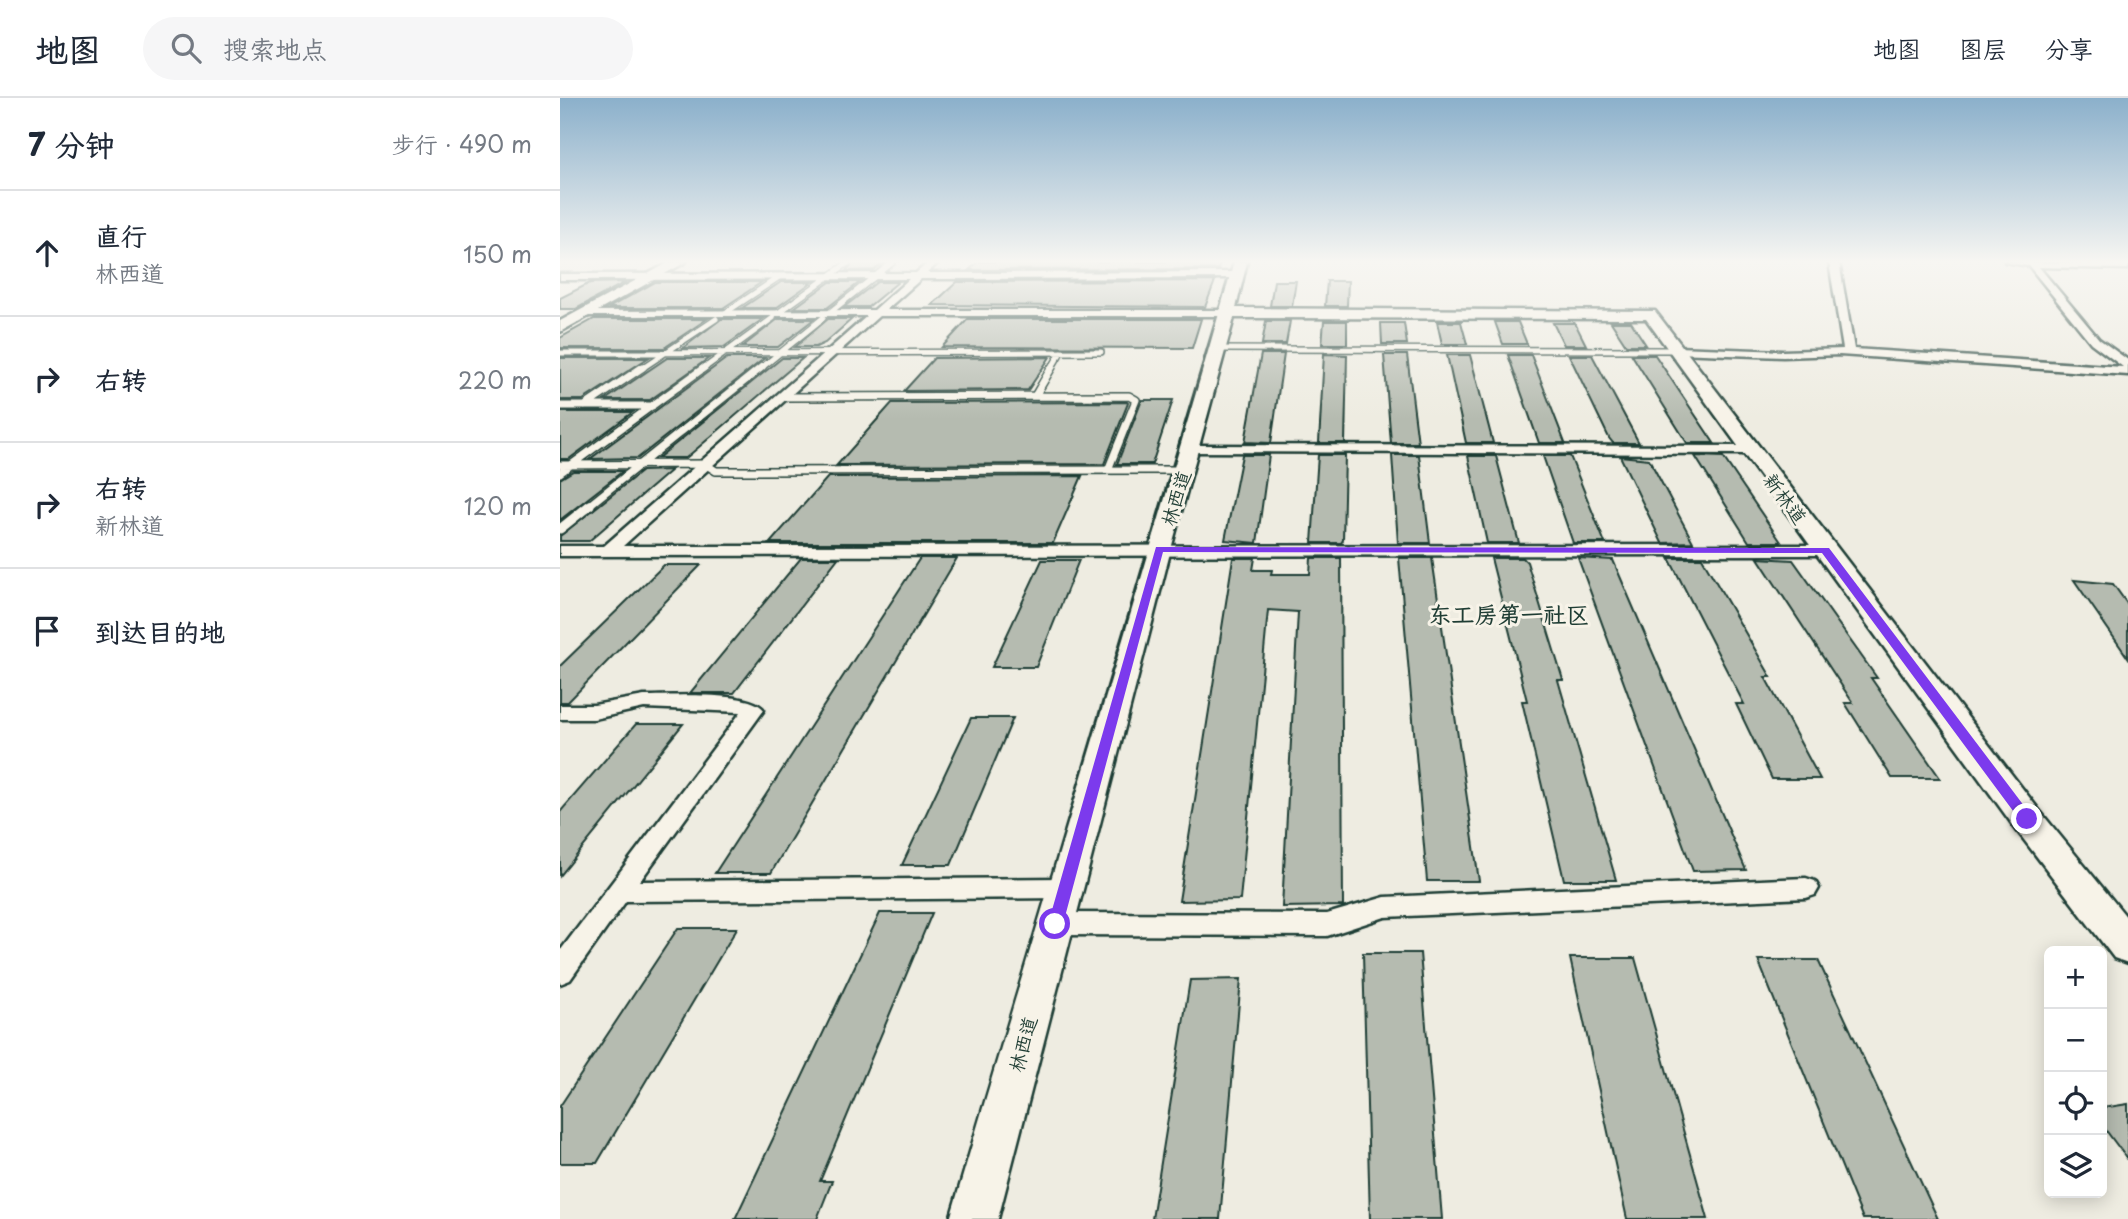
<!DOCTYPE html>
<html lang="zh">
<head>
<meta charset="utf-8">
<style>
  body { margin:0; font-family:"Playpen Sans","LXGW WenKai TC",sans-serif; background:#f6f6f7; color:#1f2937 }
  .controls { position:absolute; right:21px; bottom:21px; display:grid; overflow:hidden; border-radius:10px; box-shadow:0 4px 18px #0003 }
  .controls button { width:63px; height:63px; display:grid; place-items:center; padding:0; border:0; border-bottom:2px solid #e0e1e3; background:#fff; color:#1f2937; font:35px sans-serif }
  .stop { position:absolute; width:21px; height:21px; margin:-16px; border:5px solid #7c3aed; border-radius:50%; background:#fff }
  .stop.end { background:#7c3aed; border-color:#fff; box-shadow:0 2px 7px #0008 }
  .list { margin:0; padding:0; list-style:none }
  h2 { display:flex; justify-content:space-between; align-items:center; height:91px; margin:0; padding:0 28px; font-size:30px }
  h2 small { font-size:23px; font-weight:400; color:#747a83 }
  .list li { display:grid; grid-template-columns:46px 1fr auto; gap:21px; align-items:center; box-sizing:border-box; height:126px; padding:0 28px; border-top:2px solid #e0e1e3 }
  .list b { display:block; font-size:26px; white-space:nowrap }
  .list p { margin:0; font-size:23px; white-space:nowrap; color:#747a83 }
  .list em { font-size:23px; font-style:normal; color:#747a83 }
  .icon { flex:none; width:38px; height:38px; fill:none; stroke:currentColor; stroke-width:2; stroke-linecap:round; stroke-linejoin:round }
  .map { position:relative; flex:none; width:1568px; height:1121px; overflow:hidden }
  header { display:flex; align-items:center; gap:42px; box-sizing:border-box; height:98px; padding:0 35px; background:#fff; border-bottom:2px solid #e0e1e3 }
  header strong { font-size:33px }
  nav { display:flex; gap:38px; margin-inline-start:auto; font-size:24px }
  .search { width:490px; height:63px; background:#f6f6f7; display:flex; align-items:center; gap:18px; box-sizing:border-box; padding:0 24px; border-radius:38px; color:#747a83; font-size:26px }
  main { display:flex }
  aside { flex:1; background:#fff }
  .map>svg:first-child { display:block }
  .building { fill:#b5bbb0; stroke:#1f3d34; stroke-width:2 }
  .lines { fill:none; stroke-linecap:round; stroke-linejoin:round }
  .lane-far2-casing { stroke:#1f3d34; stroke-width:8 }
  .lane-far1-casing { stroke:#1f3d34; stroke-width:10 }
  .lane-casing { stroke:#1f3d34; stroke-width:13 }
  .street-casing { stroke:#1f3d34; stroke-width:5 }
  .secondary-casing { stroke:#1f3d34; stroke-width:5 }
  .lane-far2 { stroke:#f7f3e8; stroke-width:5 }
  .lane-far1 { stroke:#f7f3e8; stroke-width:7 }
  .lane { stroke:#f7f3e8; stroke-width:9 }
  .street { fill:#f7f3e8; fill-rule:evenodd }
  .secondary { fill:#f7f3e8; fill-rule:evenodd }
  .route { fill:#7c3aed }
  .labels { text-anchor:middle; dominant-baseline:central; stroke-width:6; stroke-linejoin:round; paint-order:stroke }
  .street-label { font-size:19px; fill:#1f3d34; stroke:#f7f3e8 }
  .quarter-label { font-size:23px; font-weight:bold; fill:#1f3d34; stroke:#f7f3e8 }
</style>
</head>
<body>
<header>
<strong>地图</strong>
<div class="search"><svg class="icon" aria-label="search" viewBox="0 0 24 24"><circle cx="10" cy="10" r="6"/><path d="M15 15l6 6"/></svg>搜索地点</div>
<nav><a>地图</a><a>图层</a><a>分享</a></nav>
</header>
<main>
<aside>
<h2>7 分钟<small>步行 · 490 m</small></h2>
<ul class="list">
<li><svg class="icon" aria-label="ahead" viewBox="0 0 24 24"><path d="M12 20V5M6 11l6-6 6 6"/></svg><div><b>直行</b><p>林西道</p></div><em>150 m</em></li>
<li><svg class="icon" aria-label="right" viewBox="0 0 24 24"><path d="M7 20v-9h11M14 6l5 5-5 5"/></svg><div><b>右转</b></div><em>220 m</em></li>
<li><svg class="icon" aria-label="right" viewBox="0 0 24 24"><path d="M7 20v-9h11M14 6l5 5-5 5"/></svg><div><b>右转</b><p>新林道</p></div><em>120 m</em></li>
<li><svg class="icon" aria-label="arrive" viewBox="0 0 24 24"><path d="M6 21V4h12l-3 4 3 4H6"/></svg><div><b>到达目的地</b></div></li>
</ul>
</aside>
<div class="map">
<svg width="1568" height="1121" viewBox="0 0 1568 1121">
  <rect width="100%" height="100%" fill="#eeece1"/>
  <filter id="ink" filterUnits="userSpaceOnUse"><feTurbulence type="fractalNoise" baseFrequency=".0143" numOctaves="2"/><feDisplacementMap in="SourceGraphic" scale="14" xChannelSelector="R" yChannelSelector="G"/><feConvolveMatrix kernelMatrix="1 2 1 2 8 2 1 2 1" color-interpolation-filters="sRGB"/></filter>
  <g filter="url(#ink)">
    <path class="building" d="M294 164H325L314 172 286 173Z
      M418 164H661L658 171 409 172Z
      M655 183 645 209 372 207 397 184Z
      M714 183H736L732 208H710Z
      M767 183H788L787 208H765Z
      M66 184 16 211H0V200L30 185Z
      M95 184H202L163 210H48Z
      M221 184H252L216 210H182Z
      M270 184H300L267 210H234Z
      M317 184H338L308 209H284Z
      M34 221H147L104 250H0V240Z
      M161 221H203L164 249 123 250Z
      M218 221H254L218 249H182Z
      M268 221H292L265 245 256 249H235Z
      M408 221H641L632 250 382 249Z
      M706 223H730L726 246H702Z
      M764 223H787V246H762Z
      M877 224H901L907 246H882Z
      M935 224H958L967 246H943Z
      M1051 224H1071L1086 247H1066Z
      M821 225H844L847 246H822Z
      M993 225H1015L1026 247H1004Z
      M701 256H724L711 345 685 344Z
      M764 256 787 257 785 345H759Z
      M824 257H847L858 345H831Z
      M887 257H910L933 345H906Z
      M948 257H971L1005 345H979Z
      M1009 257H1032L1079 345H1053L1049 340Z
      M1072 257H1095L1154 345H1127Z
      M490 259 468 292 344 293 374 260Z
      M0 260H88L23 302H0Z
      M107 260H149L90 302H45Z
      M167 260H205L78 360 30 361Z
      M222 260H243L126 360H98Z
      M582 302H613L592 366H557Z
      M332 305 567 304 568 305 544 366 277 367Z
      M0 314H73L9 361H0Z
      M682 357H709L697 445 665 442Z
      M758 357H785L783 442 781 445H752Z
      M832 357H859L870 445H838Z
      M908 358H936L959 445H927Z
      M983 358H1010L1045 445H1013Z
      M1060 358 1089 361 1133 444 1102 445Z
      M1135 358 1163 359 1221 444H1189Z
      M111 372 29 443H0V438L82 373Z
      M13 373H63L0 422V381Z
      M522 378 493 445H210L268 379Z
      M241 460H278L174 595H130Z
      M360 460H397L211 775H155Z
      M673 460H695L693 472H712L711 476H750L751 460H781L783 808 722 809 738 514 708 512 680 802 619 803Z
      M839 460H872L919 783H867Z
      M931 460H963L967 464 1003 582H998L1056 782H1004L962 603H967Z
      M1018 460 1053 462 1186 772 1133 773Z
      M1109 460H1142L1211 579H1205L1260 681H1212L1176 606H1184Z
      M1198 460 1233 462 1317 580H1311L1380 680H1332L1285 605H1293Z
      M482 462H519L476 569H432Z
      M104 467H141L8 604H0V568Z
      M1514 482 1553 486 1568 507V560Z
      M411 620H453L391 767H342Z
      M76 626H123L0 778V714Z
      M320 815H372L260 1083H272L257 1121H175Z
      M118 830H177L37 1065H0V1008Z
      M803 855H860L882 1121H810Z
      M1010 860H1075L1148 1121H1067Z
      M1198 862H1258L1378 1121H1303Z
      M681 881 660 1121H592L630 882Z
      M1568 1006V1062L1542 1027V1010Z"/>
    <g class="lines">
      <g class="lane-far2-casing">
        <path id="lane-far2" d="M165 215 219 179
          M218 215 289 164
          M269 215 333 164
          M659 251 1116 252
          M0 255 541 254
          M81 271 156 221
          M143 271 213 220
          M200 271 263 220
          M491 271 501 254"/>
      </g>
      <g class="lane-far1-casing">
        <path id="lane-far1" d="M475 298 492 269
          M221 299 569 298 576 302 548 372
          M0 308H92
          M25 308 83 269
          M0 367 145 366 156 373 623 372
          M0 375 145 269
          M27 409 202 269"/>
      </g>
      <g class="lane-casing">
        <path id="lane" d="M0 431 30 407"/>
      </g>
      <g class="street-casing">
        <path id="street" d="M369 164H379L367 175 677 174 682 177 677 180 361 181 326 212H667L672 215 667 218H319L63 448 1265 447 1273 452 1265 457 0 458V448H44L307 218H26L22 217V213L314 212 349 181 0 182V176L356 175Z
          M1269 164H1279L1294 251 1563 269 1531 245 1469 168 1445 164 1568 165V171L1479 169 1539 241 1568 262V277L1280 257 1223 259 1116 255 1110 252 1116 249 1223 253 1283 251Z
          M629 347 1191 348 1198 352 1191 356 624 354 622 351Z
          M84 598C109 598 191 592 204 612L80 783 505 780 514 783 518 790 514 797 505 800 66 803 10 882 0 886V853L181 614 84 610 34 621H0V607H34Z
          M1246 780 1255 783 1259 790 1255 797 1246 800 825 819 767 838 495 837 486 833 482 826 486 819 495 815 767 816 825 799Z"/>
      </g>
      <g class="secondary-casing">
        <path id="secondary" d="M110 164H126L0 234V223Z
          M674 164H687L676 210 1095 213 1479 712 1568 821V865L1554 860 1455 730 1086 221 674 220 611 451 438 1121H390C484 802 582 483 674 164Z"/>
      </g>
      <use href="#lane-far2" class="lane-far2"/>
      <use href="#lane-far1" class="lane-far1"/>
      <use href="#lane" class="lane"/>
      <use href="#street" class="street"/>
      <use href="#secondary" class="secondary"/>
    </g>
  </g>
  <linearGradient id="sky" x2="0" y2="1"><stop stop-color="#8bb0cb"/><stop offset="0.51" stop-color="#f7f6f2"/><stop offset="1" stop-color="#f7f6f2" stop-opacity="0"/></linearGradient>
  <rect width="1568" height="321" fill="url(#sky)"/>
  <path class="route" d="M596 449 1269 450 1474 721 1467 726 1462 725 1262 455 603 454 503 826 495 832 488 826Z"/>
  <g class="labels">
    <g class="street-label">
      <text transform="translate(615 400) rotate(-73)">林西道</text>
      <text transform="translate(1226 400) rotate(53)">新林道</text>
      <text transform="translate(462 946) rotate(-75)">林西道</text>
    </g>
    <g class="quarter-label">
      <text x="949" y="515">东工房第一社区</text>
    </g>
  </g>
</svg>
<div class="controls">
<button>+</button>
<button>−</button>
<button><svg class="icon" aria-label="locate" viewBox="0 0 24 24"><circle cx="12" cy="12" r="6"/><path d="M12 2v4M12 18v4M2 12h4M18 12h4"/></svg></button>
<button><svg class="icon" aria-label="layers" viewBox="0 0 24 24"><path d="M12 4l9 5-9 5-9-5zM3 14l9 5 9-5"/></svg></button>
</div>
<div class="stop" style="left:495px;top:826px"></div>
<div class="stop end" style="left:1467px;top:721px"></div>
</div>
</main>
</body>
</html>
